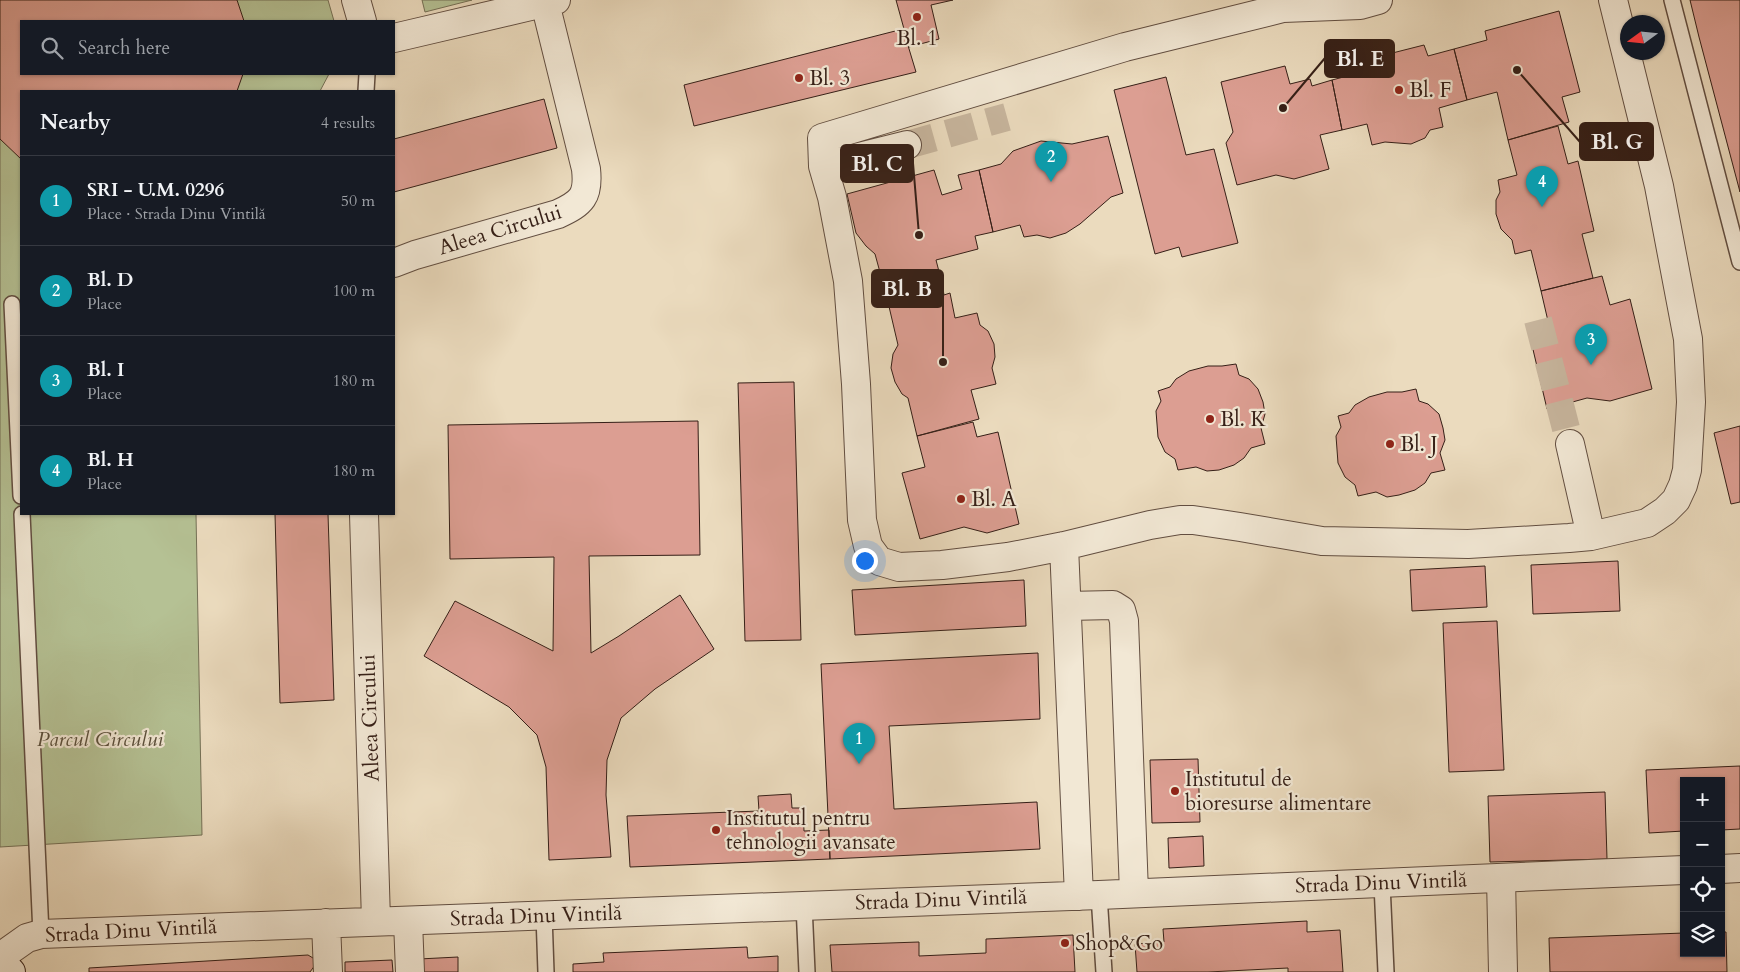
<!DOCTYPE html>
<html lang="en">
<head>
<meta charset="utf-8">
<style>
  body { margin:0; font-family:Cardo,serif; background:#20242c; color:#f1f3f6 }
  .controls { position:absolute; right:15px; bottom:15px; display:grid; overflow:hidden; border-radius:0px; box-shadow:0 1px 4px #0004 }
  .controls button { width:45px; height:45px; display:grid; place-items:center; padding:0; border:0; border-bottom:1px solid #363941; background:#171b24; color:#f1f3f6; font:25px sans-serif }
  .compass { position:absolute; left:1620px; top:15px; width:45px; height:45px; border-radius:50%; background:#171b24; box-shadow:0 1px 4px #0004; rotate:255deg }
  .you { position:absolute; left:864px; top:560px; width:18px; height:18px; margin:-12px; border:4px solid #fff; border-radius:50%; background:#1a73e8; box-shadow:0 0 0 8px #1a73e833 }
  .badge { display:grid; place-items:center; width:32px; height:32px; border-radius:50%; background:#c59692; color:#fff; font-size:16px; font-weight:700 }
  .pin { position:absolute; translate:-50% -41px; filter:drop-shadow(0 1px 2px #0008) }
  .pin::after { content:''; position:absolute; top:26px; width:18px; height:15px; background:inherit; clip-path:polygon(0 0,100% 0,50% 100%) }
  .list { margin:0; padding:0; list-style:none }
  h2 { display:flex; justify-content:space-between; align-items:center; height:65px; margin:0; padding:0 20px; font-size:21px }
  h2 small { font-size:16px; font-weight:400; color:#9ea1a6 }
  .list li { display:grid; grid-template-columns:32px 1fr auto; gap:15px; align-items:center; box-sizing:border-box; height:90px; padding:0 20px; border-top:1px solid #363941 }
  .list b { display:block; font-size:19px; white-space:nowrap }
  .list p { margin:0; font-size:16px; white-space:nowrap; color:#9ea1a6 }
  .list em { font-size:16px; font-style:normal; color:#9ea1a6 }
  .icon { flex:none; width:28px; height:28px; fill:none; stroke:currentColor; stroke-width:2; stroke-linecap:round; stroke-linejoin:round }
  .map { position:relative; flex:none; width:1740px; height:972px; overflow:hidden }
  .search { position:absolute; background:#171b24; box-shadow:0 1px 4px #0004; left:20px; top:20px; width:375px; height:55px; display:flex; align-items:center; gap:12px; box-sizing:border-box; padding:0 18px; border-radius:0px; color:#9ea1a6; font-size:19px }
  .panel { position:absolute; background:#171b24; box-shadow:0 1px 4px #0004; left:20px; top:90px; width:375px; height:425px; border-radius:0px }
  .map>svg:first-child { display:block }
  .green { fill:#b5c194; stroke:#757056 }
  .building { fill:#dc9e92; stroke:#351f17 }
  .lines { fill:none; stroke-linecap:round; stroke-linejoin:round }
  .street-tunnel { stroke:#c7b59d; stroke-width:28; stroke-dasharray:28 14; stroke-linecap:butt }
  .lane-casing { stroke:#624e41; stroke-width:18 }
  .street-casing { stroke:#624e41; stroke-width:30 }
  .secondary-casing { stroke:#351f17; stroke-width:30 }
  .lane { stroke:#f2e8d5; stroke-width:15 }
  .street { stroke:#f2e8d5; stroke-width:28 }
  .secondary { stroke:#f2e8d5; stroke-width:28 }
  .poi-dot { fill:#8f2418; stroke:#f2e8d5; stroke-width:2 }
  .labels { text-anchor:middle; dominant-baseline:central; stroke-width:4.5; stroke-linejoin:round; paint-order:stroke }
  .poi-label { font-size:21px; fill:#351f17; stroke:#f2e8d5; text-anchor:start }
  .street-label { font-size:21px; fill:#351f17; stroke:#f2e8d5 }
  .park-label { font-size:21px; font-style:italic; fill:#5b503c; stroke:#f2e8d5 }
  .leader { fill:none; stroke:#351f17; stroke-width:2 }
  .callout-dot { fill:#351f17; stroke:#f2e8d5; stroke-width:2 }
  .callout { fill:#351f17; stroke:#351f17; stroke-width:2 }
  .callout-label { font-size:22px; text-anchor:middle; font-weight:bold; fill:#fff }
</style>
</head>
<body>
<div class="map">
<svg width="1740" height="972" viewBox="0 0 1740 972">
  <rect width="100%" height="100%" fill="#ebdbbe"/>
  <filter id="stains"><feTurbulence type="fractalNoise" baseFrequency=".004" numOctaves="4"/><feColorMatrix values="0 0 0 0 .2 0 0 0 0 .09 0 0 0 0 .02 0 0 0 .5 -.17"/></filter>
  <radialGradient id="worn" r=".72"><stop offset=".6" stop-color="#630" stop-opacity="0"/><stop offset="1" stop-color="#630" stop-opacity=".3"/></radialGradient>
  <path class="green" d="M0 0H328L334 21H21V74H329L320 91H21V514H196L202 835 0 847Z
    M422 0H472L425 12Z"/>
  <path class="building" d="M0 0H237L244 21H21V74H243L237 91H21V159L0 139Z
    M896 0H953L931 5 939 39 909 47Z
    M1690 0H1740V192L1699 37Z
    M1559 11 1580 92 1562 97 1569 122 1508 140 1497 92 1467 100 1454 49 1487 40 1485 31Z
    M903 29 916 72 694 126 684 85Z
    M1424 45 1428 56 1454 49 1467 100 1439 108 1443 127 1430 130 1425 138 1411 144 1385 142 1372 145 1367 124 1342 130 1332 80 1355 74 1353 63Z
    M1285 66 1290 84 1310 79 1312 86 1332 80 1342 130 1320 135 1329 169 1294 179 1276 175 1237 185 1226 143 1233 132 1221 82Z
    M1166 77 1186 155 1214 149 1238 243 1182 257 1179 247 1155 254 1114 90Z
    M544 99 557 148 394 192V139Z
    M1558 126 1568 164 1578 161 1594 231 1582 234 1593 278 1541 291 1531 250 1515 254 1512 240 1501 229 1496 214V200L1500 192 1498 180 1517 175 1508 140Z
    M1108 136 1123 193 1111 197 1080 224 1066 233 1050 238 1037 235 1024 237 1020 225 993 232 979 170 1001 164 1013 151 1041 141 1072 144Z
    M934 170 942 195 962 189 958 175 979 170 993 232 975 236 978 249 936 260 942 283 887 298 875 254 866 246 856 233 847 194Z
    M1602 276 1610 305 1630 299 1652 389 1610 401 1587 398 1547 409 1531 341 1551 334 1541 291Z
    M942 283 944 295 950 293 955 318 977 313 980 325 988 331 994 344 995 357 992 368 996 384 971 390 979 419 917 436 908 398 902 394 895 382 891 368 893 354 898 345 887 298Z
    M1236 364 1239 375 1249 379 1258 389 1263 402 1265 414 1261 428 1265 444 1251 448 1244 458 1234 465 1219 470 1207 471 1196 467 1178 470 1175 459 1165 452 1158 437 1156 411 1161 401 1158 391 1170 387 1176 379 1189 371 1208 366H1222Z
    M794 382 801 640 745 641 738 383Z
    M1416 389 1419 401 1428 404 1439 414 1443 428 1445 440 1440 453 1445 470 1431 473 1425 483 1415 490 1399 495 1387 497 1376 492 1358 496 1355 485 1345 477 1338 463 1336 436 1341 427 1338 416 1349 413 1355 405 1369 397 1387 392H1402Z
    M698 421 700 555 589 556 591 653 619 636 680 595 714 649 655 689 621 718 607 760 606 795 611 857 549 860 546 767 537 735 509 707 424 656 455 601 553 651 554 557 450 559 448 425Z
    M973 422 977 437 998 432 1019 524 987 533 964 527 920 539 902 473 925 467 917 436Z
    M1740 426V502L1731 504 1714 433Z
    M275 514H328L334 700 280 703Z
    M1618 561 1620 611 1533 614 1531 565Z
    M1485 566 1487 607 1412 611 1410 570Z
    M1024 580 1026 626 855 635 852 590Z
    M1497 621 1504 770 1449 772 1443 623Z
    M1038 653 1040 719 889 726 894 809 1037 802 1040 849 830 859 821 664Z
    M1198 759 1200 822 1152 823 1150 760Z
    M1740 766V829L1721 830V781H1684V831L1649 833 1646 770Z
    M1605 792 1607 859 1490 862 1488 796Z
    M791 794 792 808H803L804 831 829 830 830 859 630 867 627 816 759 811 758 796Z
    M1203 836 1204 866 1169 868 1168 838Z
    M1307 921V932L1340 930 1343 972H1288V968L1208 972H1137L1135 944 1164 942 1163 929Z
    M1721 932H1726L1727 972H1550L1549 938 1684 933V953H1721Z
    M1073 935 1075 972H832L830 945 919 942V956L986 953V939Z
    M747 947 748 958 778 956V972H573V964L604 962 603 953Z
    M308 955 318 961 310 972H89V968Z
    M458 957V972H419V959Z
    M392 960 393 972H345V962Z"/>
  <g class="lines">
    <path class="street-tunnel" d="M907 145 1007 117
      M1538 320 1570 444"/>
    <g class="lane-casing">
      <path id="lane" d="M1672 0 1740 262
        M366 91 367 74
        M12 304 21 496
        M22 514 41 934
        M1382 884 1386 972
        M1099 895 1104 972
        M804 905 807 972
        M544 915 546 972"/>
    </g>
    <g class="street-casing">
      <path id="street" d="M356 0 362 21
        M1378 0 1360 5 1283 8 1125 47 822 138 823 166 832 197 848 281 856 384 862 520 868 546 879 561 899 567 942 565 1008 557 1064 546 1150 525 1180 520H1193L1240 527 1322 541 1468 544 1569 538 1591 536 1647 523 1665 511 1676 500 1683 485 1687 470 1691 402 1688 339 1659 186 1613 0
        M394 38 556 0
        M823 166 907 145
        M394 263 415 255 558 214C582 203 589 196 586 169L545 3
        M1570 444 1591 536
        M364 514 376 921
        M1064 546 1079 896
        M1067 606 1113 605 1121 610 1124 621 1134 893
        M1721 869 1740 868
        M1501 878 1503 972
        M408 921 410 972
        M326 923 328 972
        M0 957 27 938 41 934 1099 895 1684 870"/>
    </g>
    <g class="secondary-casing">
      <path id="secondary" d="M0 960 11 972"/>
    </g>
    <use href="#lane" class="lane"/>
    <use href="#street" class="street"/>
    <use href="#secondary" class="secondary"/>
  </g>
  <g class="poi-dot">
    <circle cx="917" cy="17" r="5"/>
    <circle cx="799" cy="78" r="5"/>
    <circle cx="1399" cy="90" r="5"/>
    <circle cx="1210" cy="419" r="5"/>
    <circle cx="1390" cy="444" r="5"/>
    <circle cx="961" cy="499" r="5"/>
    <circle cx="1175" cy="791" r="5"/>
    <circle cx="716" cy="830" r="5"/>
    <circle cx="1065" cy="943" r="5"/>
  </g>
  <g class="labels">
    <g class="poi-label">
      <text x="917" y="38" text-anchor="middle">Bl. 1</text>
      <text x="809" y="78">Bl. 3</text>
      <text x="1409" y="90">Bl. F</text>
      <text x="1220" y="419">Bl. K</text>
      <text x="1400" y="444">Bl. J</text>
      <text x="971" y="499">Bl. A</text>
      <text x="1185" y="779">Institutul de<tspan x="1185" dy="24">bioresurse alimentare</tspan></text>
      <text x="726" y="818">Institutul pentru<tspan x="726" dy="24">tehnologii avansate</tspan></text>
      <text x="1075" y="943">Shop&amp;Go</text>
    </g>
    <g class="street-label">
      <text transform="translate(500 230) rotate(-17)">Aleea Circului</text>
      <text transform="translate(370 718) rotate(-92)">Aleea Circului</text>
      <text transform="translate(1381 883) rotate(-2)">Strada Dinu Vintilă</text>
      <text transform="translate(941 900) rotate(-2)">Strada Dinu Vintilă</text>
      <text transform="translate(536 916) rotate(-2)">Strada Dinu Vintilă</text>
      <text transform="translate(131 931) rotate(-3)">Strada Dinu Vintilă</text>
    </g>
    <g class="park-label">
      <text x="100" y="739">Parcul Circului</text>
    </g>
  </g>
  <path class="leader" d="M1283 108L1325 58M1517 70L1580 142M919 235L913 163M943 362L943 289"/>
  <g class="callout-dot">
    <circle cx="1283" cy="108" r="5"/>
    <circle cx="1517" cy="70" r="5"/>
    <circle cx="919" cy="235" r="5"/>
    <circle cx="943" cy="362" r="5"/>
  </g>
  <g class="callout">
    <rect x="1325" y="40" width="69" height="37" rx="5"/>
    <rect x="1580" y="123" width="73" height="37" rx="5"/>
    <rect x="841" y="145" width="72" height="37" rx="5"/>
    <rect x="872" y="270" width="71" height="37" rx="5"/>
  </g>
  <g class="callout-label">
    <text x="1360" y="66">Bl. E</text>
    <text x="1617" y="149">Bl. G</text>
    <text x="877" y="171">Bl. C</text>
    <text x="907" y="296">Bl. B</text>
  </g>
  <rect width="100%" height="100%" filter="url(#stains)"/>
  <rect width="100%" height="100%" fill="url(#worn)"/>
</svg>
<div class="controls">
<button>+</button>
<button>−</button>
<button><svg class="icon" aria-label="locate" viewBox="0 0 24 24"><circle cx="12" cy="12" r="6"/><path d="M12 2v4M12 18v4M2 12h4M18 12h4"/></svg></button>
<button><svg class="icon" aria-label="layers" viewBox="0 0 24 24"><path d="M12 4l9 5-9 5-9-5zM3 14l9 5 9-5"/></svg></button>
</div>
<svg class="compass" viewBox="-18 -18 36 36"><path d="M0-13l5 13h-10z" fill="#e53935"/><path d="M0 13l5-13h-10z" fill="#9ea1a6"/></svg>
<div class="you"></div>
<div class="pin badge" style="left:859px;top:764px;background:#0f9aa8">1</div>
<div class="pin badge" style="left:1051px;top:182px;background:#0f9aa8">2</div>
<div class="pin badge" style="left:1591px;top:365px;background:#0f9aa8">3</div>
<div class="pin badge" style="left:1542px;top:207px;background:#0f9aa8">4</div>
<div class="search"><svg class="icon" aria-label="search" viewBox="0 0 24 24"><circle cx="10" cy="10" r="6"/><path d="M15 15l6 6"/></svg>Search here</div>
<section class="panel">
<h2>Nearby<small>4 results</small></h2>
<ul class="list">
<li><span class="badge" style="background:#0f9aa8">1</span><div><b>SRI - U.M. 0296</b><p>Place · Strada Dinu Vintilă</p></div><em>50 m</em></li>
<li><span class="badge" style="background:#0f9aa8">2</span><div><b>Bl. D</b><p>Place</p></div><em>100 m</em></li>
<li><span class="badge" style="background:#0f9aa8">3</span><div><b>Bl. I</b><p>Place</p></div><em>180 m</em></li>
<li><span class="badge" style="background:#0f9aa8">4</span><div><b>Bl. H</b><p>Place</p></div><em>180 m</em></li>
</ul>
</section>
</div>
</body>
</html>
